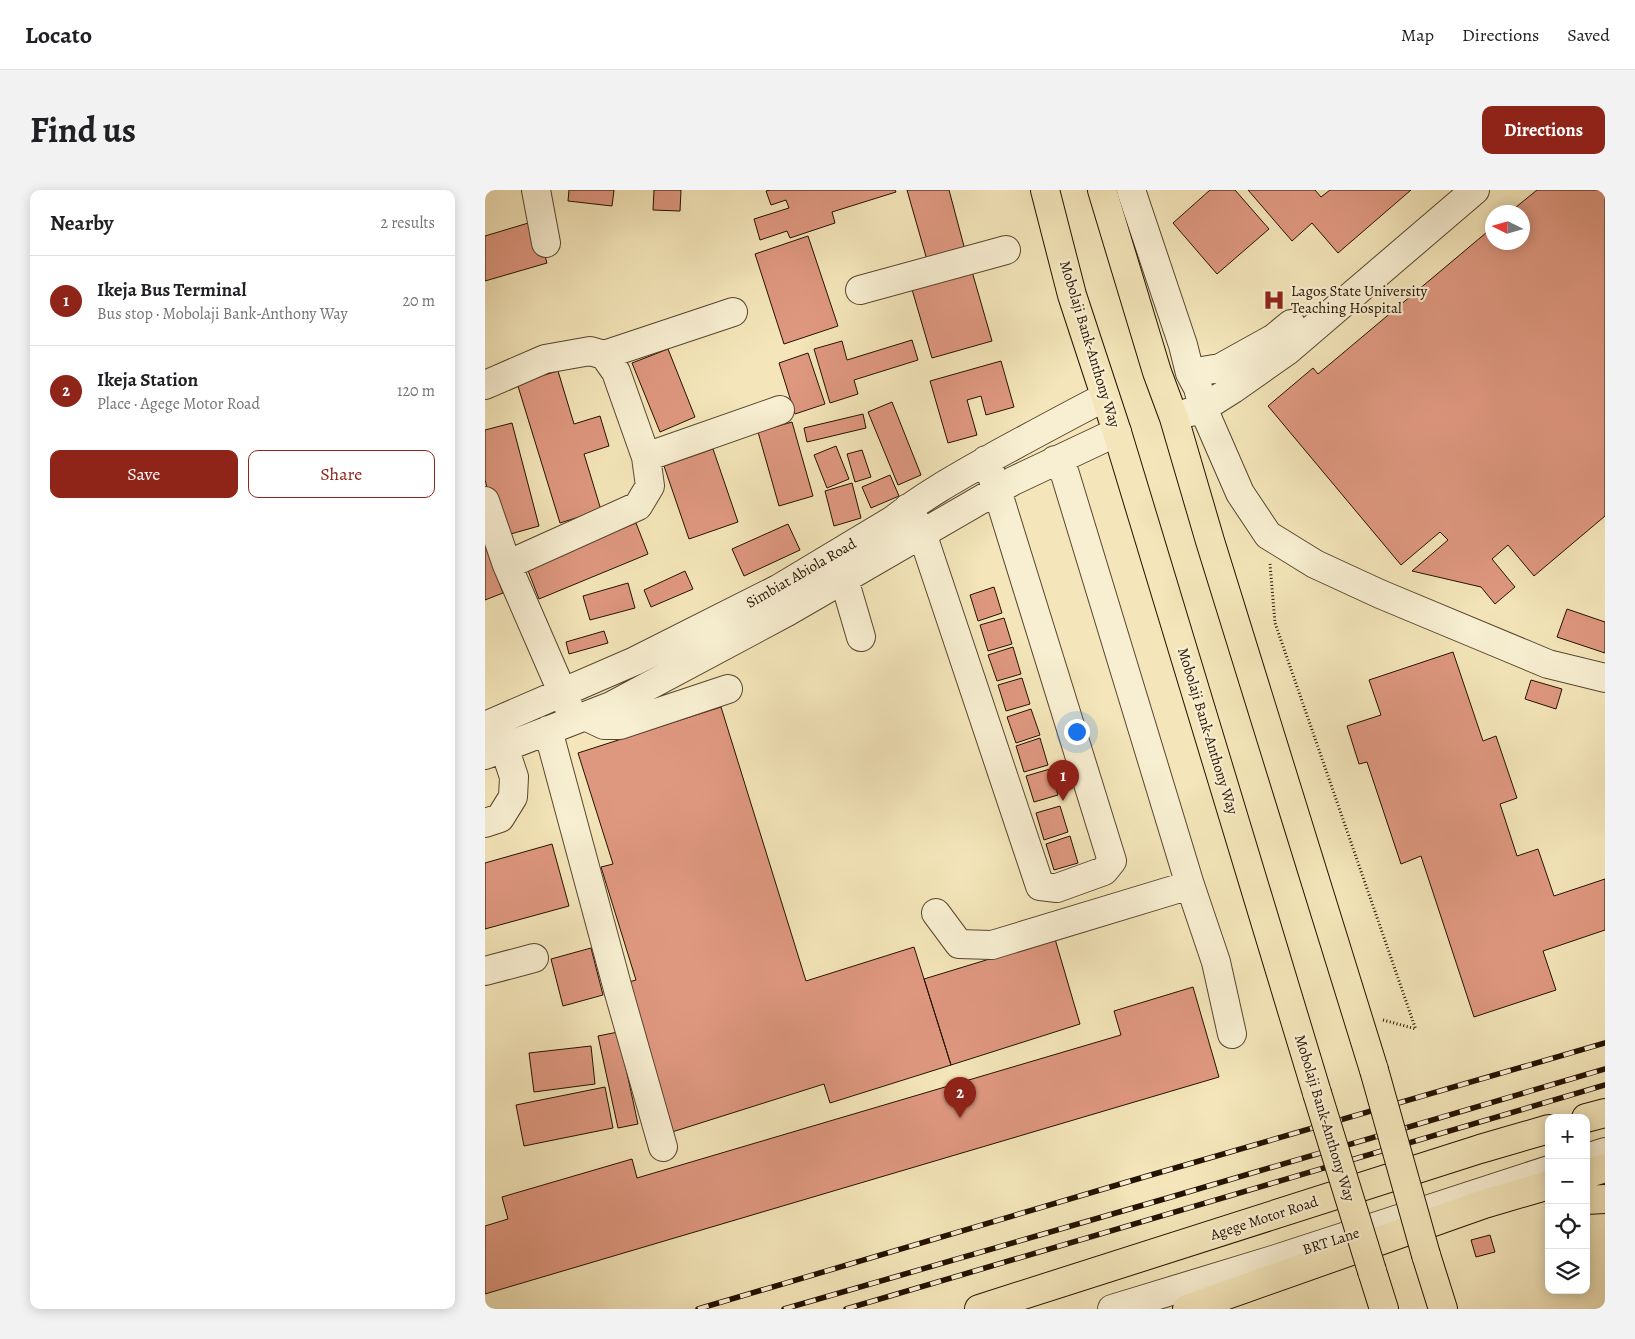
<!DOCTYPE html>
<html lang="en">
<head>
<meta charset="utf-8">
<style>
  body { margin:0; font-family:Alegreya,serif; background:#f2f2f2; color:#202124 }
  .controls { position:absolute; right:15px; bottom:15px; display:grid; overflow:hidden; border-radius:10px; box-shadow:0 2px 12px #0003 }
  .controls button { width:45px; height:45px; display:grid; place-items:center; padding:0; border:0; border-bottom:1px solid #e0e0e0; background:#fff; color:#202124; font:25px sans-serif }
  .compass { position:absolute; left:1000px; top:15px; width:45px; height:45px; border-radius:50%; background:#fff; box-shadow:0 2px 12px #0003; rotate:275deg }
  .you { position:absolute; left:591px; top:541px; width:18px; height:18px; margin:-12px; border:4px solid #fff; border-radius:50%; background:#1a73e8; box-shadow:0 0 0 8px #1a73e833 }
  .badge { display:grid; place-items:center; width:32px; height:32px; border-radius:50%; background:#8f2418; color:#fff; font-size:16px; font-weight:700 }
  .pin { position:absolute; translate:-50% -41px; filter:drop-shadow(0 1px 2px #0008) }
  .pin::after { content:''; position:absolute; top:26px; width:18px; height:15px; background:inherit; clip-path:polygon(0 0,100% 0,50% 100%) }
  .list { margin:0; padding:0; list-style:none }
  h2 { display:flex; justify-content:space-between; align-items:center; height:65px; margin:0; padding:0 20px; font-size:21px }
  h2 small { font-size:16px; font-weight:400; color:#757577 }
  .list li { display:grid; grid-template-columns:32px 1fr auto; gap:15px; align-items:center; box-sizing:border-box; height:90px; padding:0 20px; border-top:1px solid #e0e0e0 }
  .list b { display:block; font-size:19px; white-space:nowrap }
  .list p { margin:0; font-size:16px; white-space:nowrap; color:#757577 }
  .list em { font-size:16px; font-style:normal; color:#757577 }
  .actions { display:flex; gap:10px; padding:15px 20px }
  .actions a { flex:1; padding:11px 0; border:1px solid #8f2418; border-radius:10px; text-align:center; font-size:18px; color:#8f2418 }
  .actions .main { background:#8f2418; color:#fff }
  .icon { flex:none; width:28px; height:28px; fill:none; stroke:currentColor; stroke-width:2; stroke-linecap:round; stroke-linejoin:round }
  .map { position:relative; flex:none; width:1120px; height:1119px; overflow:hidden; border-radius:10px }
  header { display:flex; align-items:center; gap:30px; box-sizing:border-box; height:70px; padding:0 25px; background:#fff; border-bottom:1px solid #e0e0e0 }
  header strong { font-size:24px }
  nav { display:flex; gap:28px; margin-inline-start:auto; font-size:18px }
  .intro { display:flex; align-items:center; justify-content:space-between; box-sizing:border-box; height:120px; padding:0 30px }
  h1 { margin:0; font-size:35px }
  .button { padding:12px 22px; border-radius:10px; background:#8f2418; color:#fff; font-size:18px; font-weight:700 }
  main { display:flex; gap:30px; padding:0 30px }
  aside { flex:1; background:#fff; border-radius:10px; box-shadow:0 2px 12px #0003 }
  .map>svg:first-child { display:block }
  .building { fill:#df9880; stroke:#241100 }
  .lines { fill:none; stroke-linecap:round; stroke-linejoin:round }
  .minor-casing { stroke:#58462e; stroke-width:30 }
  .major-casing { stroke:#241100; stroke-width:30 }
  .highway-casing { stroke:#241100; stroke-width:30 }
  .path { stroke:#241100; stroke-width:3; stroke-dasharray:1 2.5; stroke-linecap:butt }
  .minor { stroke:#f8efd2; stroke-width:28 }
  .major { stroke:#f4e6ba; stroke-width:28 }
  .highway { stroke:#f4e6ba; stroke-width:28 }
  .rail-casing { stroke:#241100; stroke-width:5.5 }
  .rail { stroke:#f8efd2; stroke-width:4; stroke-dasharray:11; stroke-linecap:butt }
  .major-bridge-casing { stroke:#241100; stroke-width:30; stroke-linecap:butt }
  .major-bridge { stroke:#f4e6ba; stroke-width:28 }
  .labels { text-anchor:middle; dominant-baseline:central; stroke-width:4.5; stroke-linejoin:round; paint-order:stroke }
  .poi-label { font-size:15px; fill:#241100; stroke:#f8efd2; text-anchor:start }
  .street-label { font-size:15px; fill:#241100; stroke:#f8efd2 }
</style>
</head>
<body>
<header>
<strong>Locato</strong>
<nav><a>Map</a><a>Directions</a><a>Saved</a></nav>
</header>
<div class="intro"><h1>Find us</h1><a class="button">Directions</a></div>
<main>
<aside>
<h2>Nearby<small>2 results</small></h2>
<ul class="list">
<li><span class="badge">1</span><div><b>Ikeja Bus Terminal</b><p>Bus stop · Mobolaji Bank-Anthony Way</p></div><em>20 m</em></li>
<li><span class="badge">2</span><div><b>Ikeja Station</b><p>Place · Agege Motor Road</p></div><em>120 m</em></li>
</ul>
<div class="actions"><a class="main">Save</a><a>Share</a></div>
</aside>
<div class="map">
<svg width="1120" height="1119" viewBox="0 0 1120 1119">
  <rect width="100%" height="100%" fill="#f4e6ba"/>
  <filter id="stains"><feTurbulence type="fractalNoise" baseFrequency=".004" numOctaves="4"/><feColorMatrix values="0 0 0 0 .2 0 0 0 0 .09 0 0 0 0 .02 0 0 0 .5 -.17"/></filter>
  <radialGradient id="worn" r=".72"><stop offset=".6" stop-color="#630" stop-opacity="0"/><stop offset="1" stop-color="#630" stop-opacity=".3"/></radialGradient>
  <path class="building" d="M84 0H129L127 16 83 11Z
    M169 0H196L195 21 168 20Z
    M285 0H410L411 2 347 22 350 33 305 48 302 41 275 50 269 29 304 18 301 10 286 15 281 1Z
    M422 0H464L480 60 442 70Z
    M725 0H750L784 39 732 84 688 33Z
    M763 0H830L836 7 845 0H926L853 63 827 33 807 51Z
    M1052 0H1120V326L1049 386 1023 355 1007 369 1030 397 1010 414 996 397 927 381 963 350 955 342 916 375 783 216 828 178 833 184 1008 37V52H1038V22H1025Z
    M50 31 62 73 0 91V46Z
    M323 46 353 136 299 154 270 64Z
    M486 78 507 151 447 168 426 96Z
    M427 150 433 170 369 190 373 204 345 213 329 159 357 151 362 170Z
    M183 159 210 227 175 242 147 173Z
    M323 163 340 214 310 224 294 173Z
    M516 171 529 217 501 225 496 206 482 210 492 245 463 253 445 191Z
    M73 181 89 234 115 226 124 256 99 264 116 320 75 333 32 193Z
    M407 212 436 285 413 295 383 222Z
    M378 224 381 238 322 252 319 238Z
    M307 232 328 306 294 316 273 242Z
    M27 233 54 336 15 347 0 290V240Z
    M351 256 364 289 342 298 329 265Z
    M228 259 253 332 204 349 179 276Z
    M377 260 386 287 370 292 362 264Z
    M405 285 414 306 386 318 377 297Z
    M367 293 376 328 349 336 340 301Z
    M151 333 163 364 54 409 42 378Z
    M303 334 315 360 259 386 247 359Z
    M0 355 18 403 0 410Z
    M200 381 208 399 166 417 159 400Z
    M143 393 150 418 105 430 98 406Z
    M509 397 517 423 493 431 485 405Z
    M1082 419 1120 432V463L1072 447Z
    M519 428 527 454 503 461 495 435Z
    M119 441 123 453 84 464 81 452Z
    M528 457 536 484 512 491 503 465Z
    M968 462 998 551 1011 546 1032 608 1015 614 1032 666 1053 659 1069 706 1120 689V740L1058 761 1071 800 989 827 936 666 916 674 882 572 874 574 862 536 896 525 884 490Z
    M537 488 545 514 521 521 513 495Z
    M1046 490 1077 499 1071 519 1040 509Z
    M236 517 321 791 429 757 466 875 345 913 339 894 187 942 140 793 151 790 116 677 128 674 93 563Z
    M546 519 555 545 531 553 522 527Z
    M555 548 563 575 539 582 531 556Z
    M565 579 573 605 549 612 541 586Z
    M575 616 583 642 559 650 551 623Z
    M585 646 593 673 569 680 561 654Z
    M67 654 84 716 0 739V673Z
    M570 749 595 834 466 875 439 789Z
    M106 758 118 805 78 816 66 769Z
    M708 797 734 887 0 1104V1036L23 1029 17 1007 147 969 152 988 636 845 629 821Z
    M133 842 153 934 133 938 113 846Z
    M106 856 110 894 49 902 44 863Z
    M120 897 128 938 39 956 31 915Z
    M1005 1045 1010 1062 991 1067 986 1050Z"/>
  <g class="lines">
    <g class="minor-casing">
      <path id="minor" d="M51 0 61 53
        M646 0 698 155 705 183 713 198 718 218 755 303 783 345 830 374 895 404 1063 474 1120 488
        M375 100 521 60
        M119 165 248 122
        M705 183 735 178 789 148 806 134
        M0 195 60 169 105 161 119 165 131 182 161 267 165 296 153 316 22 375
        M702 223 718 218 748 199 802 161 990 0
        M161 267 295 220
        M570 270 580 284 705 695 731 772 747 844
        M0 311 22 375 85 520
        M423 318 437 343 555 696 572 698 619 681 627 671 512 300 501 270
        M359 389 376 447
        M100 526 119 535H135L243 499
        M0 536 150 471 293 399 408 330C441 304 478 284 515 263 550 244 585 225 620 207
        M63 540 134 803 178 957
        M0 565 126 516 302 422 528 291 632 242
        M0 633 15 628 28 607 29 587 19 557
        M451 723 474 754 507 755 705 695
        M0 781 49 768
        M1101 968 1120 962
        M627 1119 791 1069 1064 980"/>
    </g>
    <g class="major-casing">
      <path id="major" d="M560 0 587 105 632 242 832 903
        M617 0 672 182 689 228 725 351 889 880
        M941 1065 958 1119
        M887 1081 899 1119"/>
    </g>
    <g class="highway-casing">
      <path id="highway" d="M1101 928 1120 923
        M1101 984 1120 978
        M1101 1010 1120 1009
        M494 1119 995 959 1064 939
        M702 1119 999 1014 1064 995"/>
    </g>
    <path class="path" d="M785 374 790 433 931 840
      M898 830 931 839"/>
    <use href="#minor" class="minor"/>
    <use href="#major" class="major"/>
    <use href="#highway" class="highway"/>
    <g class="rail-casing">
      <path id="rail" d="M213 1119 659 987 1120 853
        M299 1119 686 1007 1120 879
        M361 1119 1120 895"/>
    </g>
    <use href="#rail" class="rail"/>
    <g class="major-bridge-casing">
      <path id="major-bridge" d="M889 880 941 1065
        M832 903 887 1081"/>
    </g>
    <use href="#major-bridge" class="major-bridge"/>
  </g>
  <defs>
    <g id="hospital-bare" transform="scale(1.725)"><path d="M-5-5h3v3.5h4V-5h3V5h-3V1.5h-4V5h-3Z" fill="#8f2418" stroke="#f8efd2" stroke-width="2.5" paint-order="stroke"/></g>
  </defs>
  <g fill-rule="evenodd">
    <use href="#hospital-bare" x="789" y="110"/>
  </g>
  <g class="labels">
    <g class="poi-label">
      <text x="806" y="101">Lagos State University<tspan x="806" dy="17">Teaching Hospital</tspan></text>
    </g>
    <g class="street-label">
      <text transform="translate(605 154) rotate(73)">Mobolaji Bank-Anthony Way</text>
      <text transform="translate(316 383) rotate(-30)">Simbiat Abiola Road</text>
      <text transform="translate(723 541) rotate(73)">Mobolaji Bank-Anthony Way</text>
      <text transform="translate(840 928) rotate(73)">Mobolaji Bank-Anthony Way</text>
      <text transform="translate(779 1028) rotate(-18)">Agege Motor Road</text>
      <text transform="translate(846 1051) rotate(-18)">BRT Lane</text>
    </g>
  </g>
  <rect width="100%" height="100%" filter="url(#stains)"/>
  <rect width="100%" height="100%" fill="url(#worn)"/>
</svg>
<div class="controls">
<button>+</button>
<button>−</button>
<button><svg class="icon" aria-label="locate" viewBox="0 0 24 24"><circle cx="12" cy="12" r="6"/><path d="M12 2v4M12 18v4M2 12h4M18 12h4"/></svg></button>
<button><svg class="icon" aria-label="layers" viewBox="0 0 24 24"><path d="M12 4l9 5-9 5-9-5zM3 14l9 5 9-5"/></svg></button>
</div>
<svg class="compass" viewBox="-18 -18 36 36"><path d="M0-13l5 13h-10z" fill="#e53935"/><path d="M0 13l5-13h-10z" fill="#757577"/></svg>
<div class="you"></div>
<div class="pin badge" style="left:578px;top:611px">1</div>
<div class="pin badge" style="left:475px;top:928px">2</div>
</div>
</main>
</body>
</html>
